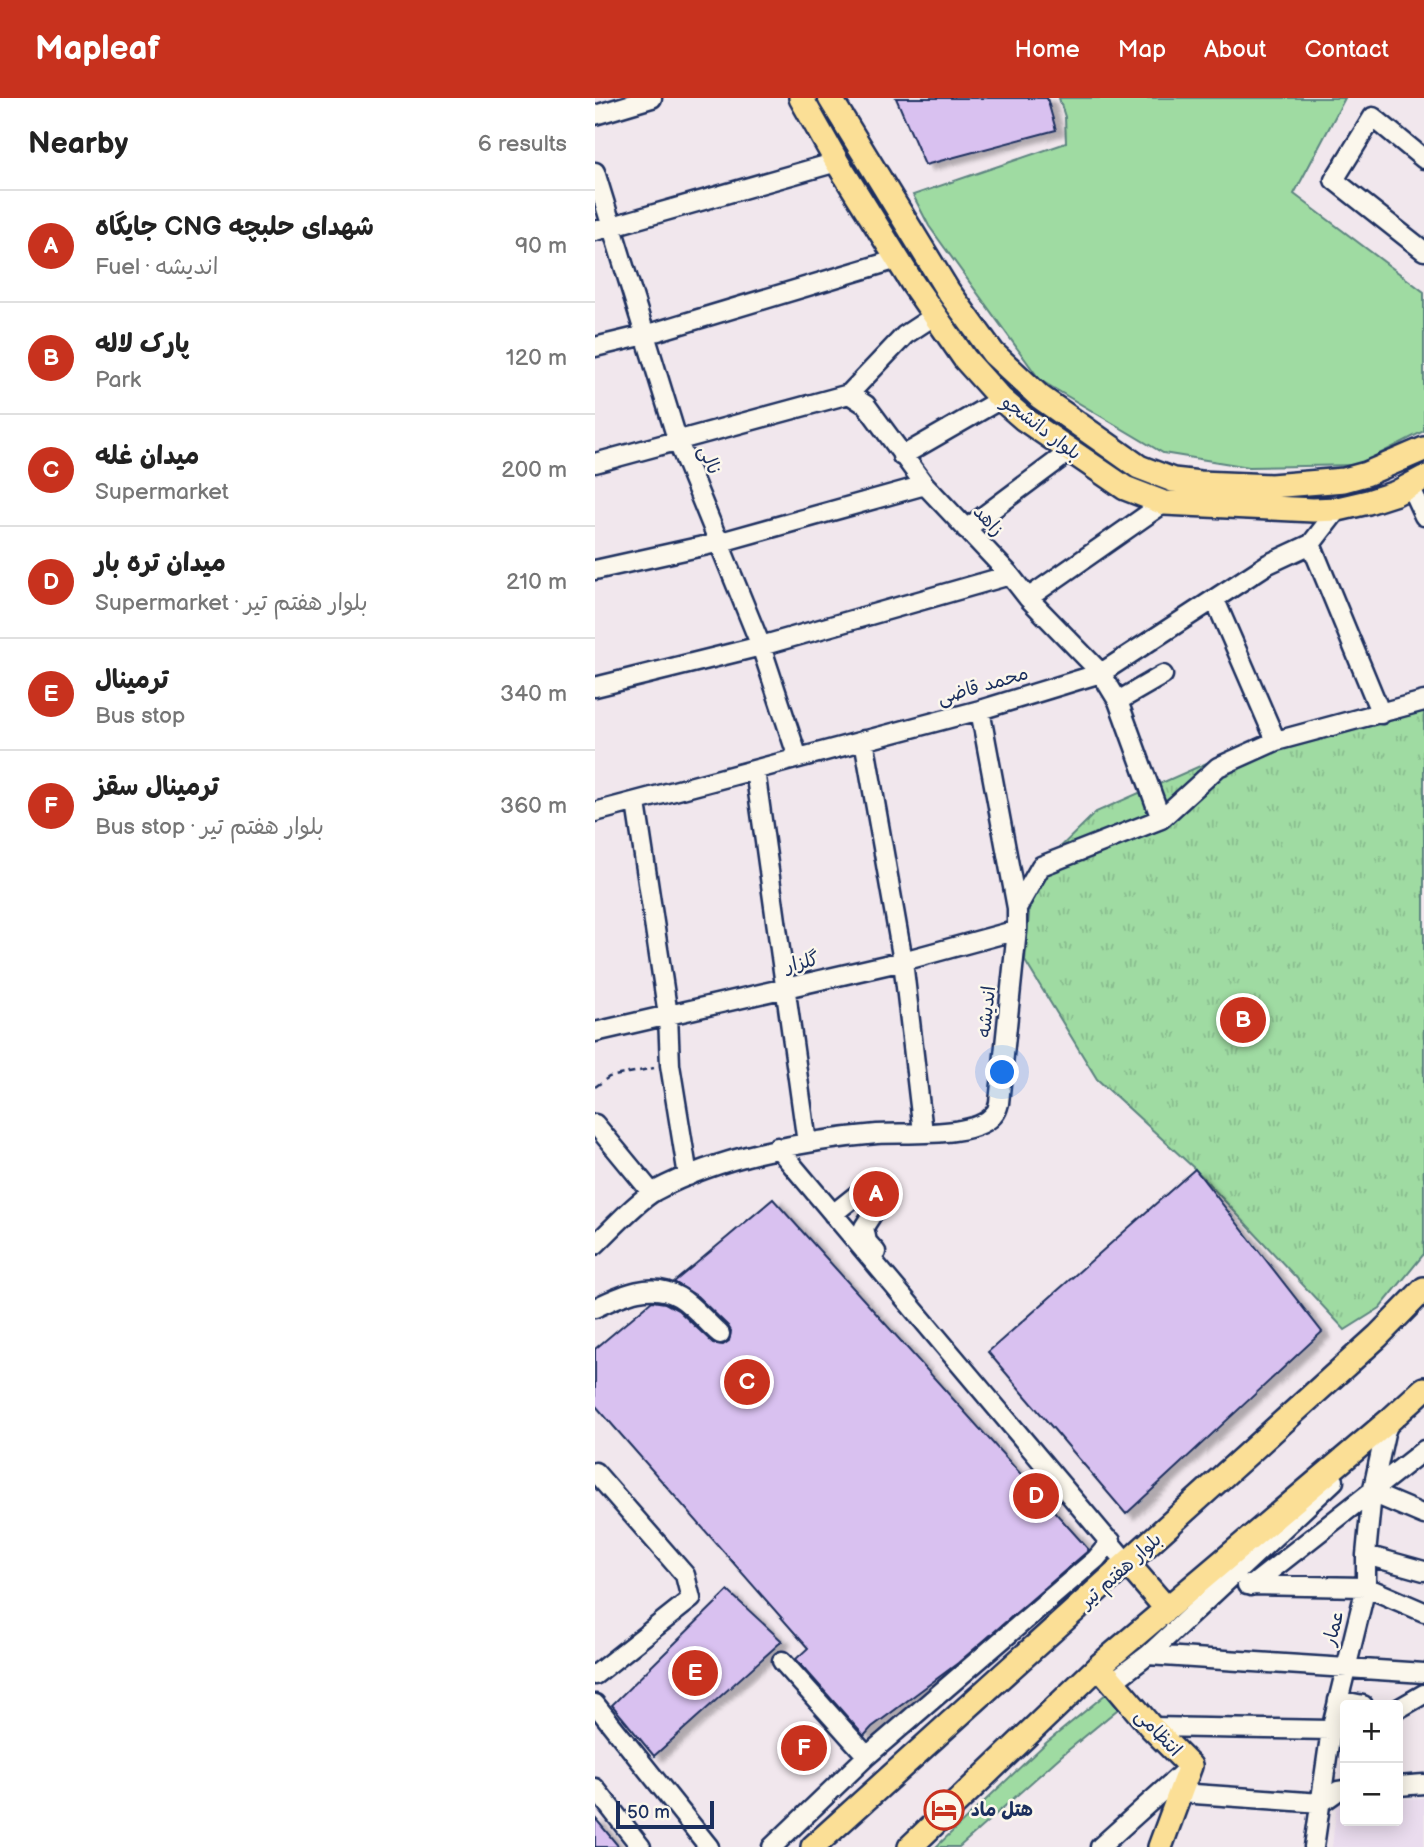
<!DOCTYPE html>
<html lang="en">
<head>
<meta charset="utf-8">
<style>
  body { margin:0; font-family:"Balsamiq Sans","Playpen Sans Arabic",sans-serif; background:#f2f2f2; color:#222 }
  .controls { position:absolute; right:21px; bottom:21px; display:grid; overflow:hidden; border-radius:7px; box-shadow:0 4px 18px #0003 }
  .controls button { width:63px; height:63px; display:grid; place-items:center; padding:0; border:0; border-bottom:2px solid #e0e0e0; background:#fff; color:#222; font:35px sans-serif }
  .scale { position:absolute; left:21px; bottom:18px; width:98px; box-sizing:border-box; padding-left:7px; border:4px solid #1b2f5e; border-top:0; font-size:19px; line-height:24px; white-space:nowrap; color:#1b2f5e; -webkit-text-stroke:5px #fbf7ec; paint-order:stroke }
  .you { position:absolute; left:408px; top:975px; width:24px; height:24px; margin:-18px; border:5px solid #fff; border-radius:50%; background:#1a73e8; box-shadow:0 0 0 10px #1a73e833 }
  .badge { display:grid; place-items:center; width:46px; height:46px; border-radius:50%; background:#c8321e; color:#fff; font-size:23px; font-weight:700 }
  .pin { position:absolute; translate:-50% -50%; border:4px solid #fff; box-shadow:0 2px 7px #0006 }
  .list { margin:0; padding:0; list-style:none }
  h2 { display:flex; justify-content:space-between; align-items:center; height:91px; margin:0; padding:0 28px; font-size:30px }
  h2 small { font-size:23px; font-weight:400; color:#767676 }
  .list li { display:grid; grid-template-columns:46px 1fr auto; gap:21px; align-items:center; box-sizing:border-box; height:112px; padding:0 28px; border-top:2px solid #e0e0e0 }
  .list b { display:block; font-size:26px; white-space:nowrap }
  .list p { margin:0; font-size:23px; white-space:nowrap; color:#767676 }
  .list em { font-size:23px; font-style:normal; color:#767676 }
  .map { position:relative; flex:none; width:829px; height:1749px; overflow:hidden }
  header { display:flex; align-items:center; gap:42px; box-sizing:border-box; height:98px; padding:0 35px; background:#c8321e; color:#fff }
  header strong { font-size:33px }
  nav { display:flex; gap:38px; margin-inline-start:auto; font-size:24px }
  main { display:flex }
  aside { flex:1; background:#fff }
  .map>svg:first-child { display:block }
  .built { fill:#eadcee }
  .grass { fill:#9fdba2; stroke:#5d8580; stroke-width:2 }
  .park { fill:url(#park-tufts); stroke:#5d8580; stroke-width:2 }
  .building { fill:#d9c1f0; stroke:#1b2f5e; stroke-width:2; filter:url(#shadow) }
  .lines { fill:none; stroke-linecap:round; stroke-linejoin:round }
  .minor-casing { stroke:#1b2f5e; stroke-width:23 }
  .major-casing { stroke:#1b2f5e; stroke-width:28 }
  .path { stroke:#1b2f5e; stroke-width:2.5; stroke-dasharray:7 5; stroke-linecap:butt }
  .minor { stroke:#fbf7ec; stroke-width:18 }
  .major { stroke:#fbdf96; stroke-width:23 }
  .labels { text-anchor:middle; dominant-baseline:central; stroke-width:5; stroke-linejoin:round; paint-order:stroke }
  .street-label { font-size:19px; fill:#1b2f5e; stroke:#fbf7ec }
  .poi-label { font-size:19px; font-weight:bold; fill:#1b2f5e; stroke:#fbf7ec; text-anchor:start }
</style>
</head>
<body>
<header>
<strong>Mapleaf</strong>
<nav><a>Home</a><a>Map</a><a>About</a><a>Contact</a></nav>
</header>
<main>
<aside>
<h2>Nearby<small>6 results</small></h2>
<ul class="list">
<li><span class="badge">A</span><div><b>جایگاه CNG شهدای حلبچه</b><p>Fuel · اندیشه</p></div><em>90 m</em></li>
<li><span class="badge">B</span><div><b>پارک لاله</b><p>Park</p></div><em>120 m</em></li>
<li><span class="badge">C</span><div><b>میدان غله</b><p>Supermarket</p></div><em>200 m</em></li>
<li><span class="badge">D</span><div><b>میدان تره بار</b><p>Supermarket · بلوار هفتم تیر</p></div><em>210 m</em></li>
<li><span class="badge">E</span><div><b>ترمینال</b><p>Bus stop</p></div><em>340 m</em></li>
<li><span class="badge">F</span><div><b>ترمینال سقز</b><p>Bus stop · بلوار هفتم تیر</p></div><em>360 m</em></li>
</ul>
</aside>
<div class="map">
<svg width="829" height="1749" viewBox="0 0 829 1749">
  <defs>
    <pattern id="park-tufts" width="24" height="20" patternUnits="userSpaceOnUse" patternTransform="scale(1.75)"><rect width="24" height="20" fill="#9fdba2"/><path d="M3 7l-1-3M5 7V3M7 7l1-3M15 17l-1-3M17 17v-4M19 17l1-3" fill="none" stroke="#88bc8e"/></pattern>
    <filter id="shadow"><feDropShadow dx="8" dy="4.5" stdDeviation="2" flood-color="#0004"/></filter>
  </defs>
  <rect width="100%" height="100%" fill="#f1e7ed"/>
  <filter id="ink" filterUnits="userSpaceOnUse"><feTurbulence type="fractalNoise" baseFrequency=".0143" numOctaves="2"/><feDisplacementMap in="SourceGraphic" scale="14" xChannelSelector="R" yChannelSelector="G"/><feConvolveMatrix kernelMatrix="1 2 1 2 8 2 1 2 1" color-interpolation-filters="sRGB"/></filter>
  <g filter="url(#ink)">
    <path class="built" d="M829 1700V1749H737L742 1704 750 1703V1723H803V1701Z"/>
    <path class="grass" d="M464 0H750L699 96 829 194V333L763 367 654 369 568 355 445 282 334 128 318 97 471 45 470 19Z
      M511 1596 523 1611 466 1658 364 1749H341L451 1645Z"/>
    <path class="park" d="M829 610V1156L785 1210 750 1232 600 1071 502 981 430 863 435 804 446 768 501 714 614 664Z"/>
    <path class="building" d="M301 0H452L461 32 330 67Z
      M600 1071 727 1234 531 1416 393 1254Z
      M178 1101 494 1452 363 1565 277 1629 269 1638 201 1561 213 1550 0 1307V1251L57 1203 70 1205 83 1212 118 1245 128 1247 134 1243 136 1233 133 1228 102 1198 79 1184Z
      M133 1493 187 1543 59 1658 17 1607Z
      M0 1720 24 1749H0Z"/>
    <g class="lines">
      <g class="minor-casing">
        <path id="minor" d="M0 17 57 0
          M829 61 778 19 739 82 829 153
          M0 74 83 344 166 548 203 660
          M0 133 242 64
          M0 249 50 237 303 161
          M254 296 271 307 330 387 415 477 433 500 506 575 523 603 566 721
          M254 296 310 237 339 218
          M307 358 406 301
          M0 365 254 296
          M815 388 829 418
          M371 431 474 354
          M716 446 786 616
          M0 472 126 444 330 387
          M433 500 569 405
          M620 502 681 643
          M0 589 166 548 415 477
          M523 603 568 577
          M385 612 422 810
          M269 642 308 863 328 1034
          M160 672 212 1045
          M41 705 73 917 75 967 93 1078
          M0 714 385 612 506 575 673 466 716 446 743 411
          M0 934 308 863 422 832
          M0 1026 57 1095
          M182 1049 533 1466
          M238 1116 273 1088 291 1104 278 1115 269 1129 272 1144 281 1154
          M0 1147C17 1131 41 1104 60 1093 123 1059 211 1042 282 1036 310 1034 383 1041 400 1015 402 1013 403 1009 404 1005L422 832V810L446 768 566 721 623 669 681 643 829 603
          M0 1210C25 1198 56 1182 84 1199 99 1208 112 1225 125 1236
          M0 1374 90 1477 96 1501 0 1577
          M777 1395 829 1417
          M771 1457 829 1473
          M652 1487 771 1489 829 1514
          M656 1488 829 1352
          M553 1557 829 1575
          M187 1563 272 1658
          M516 1585 553 1557 739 1383
          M743 1602 768 1607
          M0 1606 114 1749
          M803 1611 829 1596
          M556 1629 736 1632
          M803 1688 829 1686
          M0 1690 46 1749
          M585 1695 726 1705 743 1693 750 1692
          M177 1749 272 1658 501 1461 516 1443
          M505 1749 595 1668
          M719 1749 736 1632 771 1489V1457L777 1395 790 1335 795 1322"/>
      </g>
      <g class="major-casing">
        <path id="major" d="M206 0 242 64 318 186 370 261 406 301 429 321 530 390 569 405 718 412 743 411 773 404 801 395 829 380
          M235 0 353 193 398 255 445 299 544 369 578 382 605 385 676 388 749 382 771 376 829 351
          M533 1466 571 1510
          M504 1568 556 1629 595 1668 565 1749
          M218 1749 783 1238 829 1191
          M315 1749 504 1568 795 1322 829 1291"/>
      </g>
      <path class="path" d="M0 989 14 979 59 970"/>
      <use href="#minor" class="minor"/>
      <use href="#major" class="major"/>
    </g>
  </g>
  <defs>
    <g id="hotel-ring" transform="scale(2.0125)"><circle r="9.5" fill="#fbf7ec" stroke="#c8321e" stroke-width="1.5"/><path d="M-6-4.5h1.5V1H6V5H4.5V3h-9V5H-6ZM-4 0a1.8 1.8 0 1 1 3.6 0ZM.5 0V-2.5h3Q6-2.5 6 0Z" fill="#c8321e"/></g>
  </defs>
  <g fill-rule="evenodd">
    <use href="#hotel-ring" x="349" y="1712"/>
  </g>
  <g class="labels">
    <g class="street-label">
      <text transform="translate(446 330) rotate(37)">بلوار دانشجو</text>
      <text transform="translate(114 362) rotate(67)">نالی</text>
      <text transform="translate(393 423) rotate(47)">زاهد</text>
      <text transform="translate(388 588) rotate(-16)">محمد قاضی</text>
      <text transform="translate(207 865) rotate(-13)">گلزار</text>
      <text transform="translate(392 914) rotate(-84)">اندیشه</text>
      <text transform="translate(526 1473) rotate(-42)">بلوار هفتم تیر</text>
      <text transform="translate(739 1530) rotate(-75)">عمار</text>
      <text transform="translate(563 1635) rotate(46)">انتظامی</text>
    </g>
    <g class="poi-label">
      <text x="376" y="1712">هتل ماد</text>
    </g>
  </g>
</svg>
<div class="controls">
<button>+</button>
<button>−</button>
</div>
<div class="scale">50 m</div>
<div class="you"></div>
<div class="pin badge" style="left:281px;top:1096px">A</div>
<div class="pin badge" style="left:648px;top:922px">B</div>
<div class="pin badge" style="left:152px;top:1284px">C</div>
<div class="pin badge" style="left:441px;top:1398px">D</div>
<div class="pin badge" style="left:100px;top:1575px">E</div>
<div class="pin badge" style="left:209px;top:1650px">F</div>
</div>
</main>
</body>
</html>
